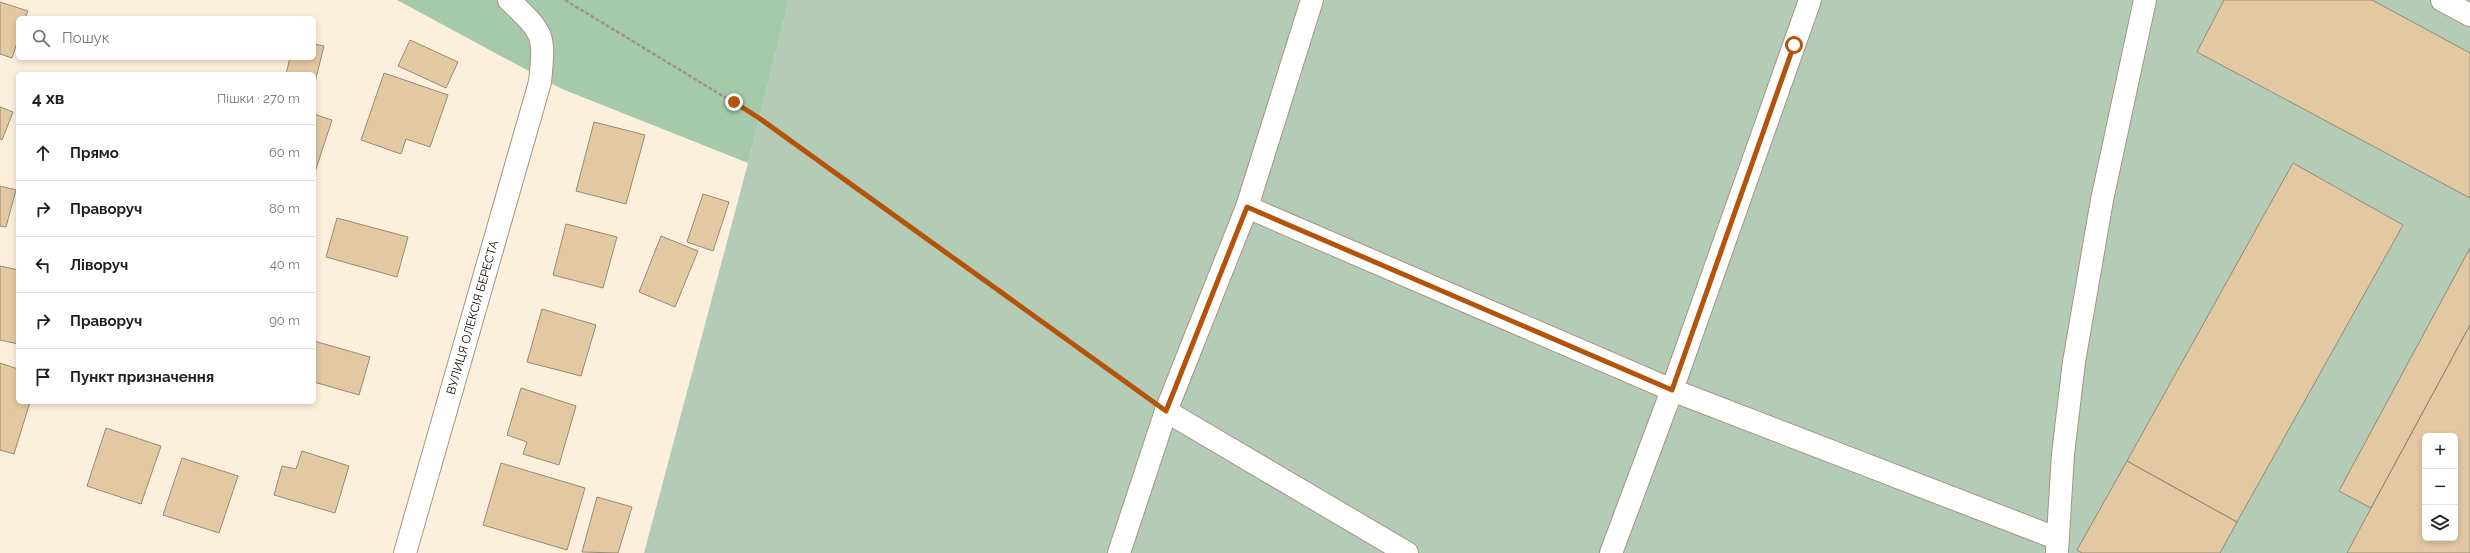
<!DOCTYPE html>
<html lang="uk">
<head>
<meta charset="utf-8">
<style>
  body { margin:0; font-family:Raleway,sans-serif; background:#f6f6f6; color:#202124 }
  .controls { position:absolute; right:12px; bottom:12px; display:grid; overflow:hidden; border-radius:6px; box-shadow:0 2px 6px #0003 }
  .controls button { width:36px; height:36px; display:grid; place-items:center; padding:0; border:0; border-bottom:1px solid #e0e0e0; background:#fff; color:#202124; font:20px sans-serif }
  .stop { position:absolute; width:12px; height:12px; margin:-9px; border:3px solid #b45309; border-radius:50%; background:#fff }
  .stop.end { background:#b45309; border-color:#fff; box-shadow:0 1px 4px #0008 }
  .list { margin:0; padding:0; list-style:none }
  h2 { display:flex; justify-content:space-between; align-items:center; height:52px; margin:0; padding:0 16px; font-size:17px }
  h2 small { font-size:13px; font-weight:400; color:#757577 }
  .list li { display:grid; grid-template-columns:26px 1fr auto; gap:12px; align-items:center; box-sizing:border-box; height:56px; padding:0 16px; border-top:1px solid #e0e0e0 }
  .list b { display:block; font-size:15px; white-space:nowrap }
  .list em { font-size:13px; font-style:normal; color:#757577 }
  .icon { flex:none; width:22px; height:22px; fill:none; stroke:currentColor; stroke-width:2; stroke-linecap:round; stroke-linejoin:round }
  .map { position:relative; flex:none; width:2470px; height:553px; overflow:hidden }
  .search { position:absolute; background:#fff; box-shadow:0 2px 6px #0003; left:16px; top:16px; width:300px; height:44px; display:flex; align-items:center; gap:10px; box-sizing:border-box; padding:0 14px; border-radius:6px; color:#757577; font-size:15px }
  .panel { position:absolute; background:#fff; box-shadow:0 2px 6px #0003; left:16px; top:72px; width:300px; height:332px; border-radius:6px }
  .map>svg:first-child { display:block }
  .green { fill:#b4ccb6; fill-rule:evenodd }
  .forest { fill:#a5caa9 }
  .building { fill:#e3c9a2; stroke:#958a79; fill-rule:evenodd }
  .lines { fill:none; stroke-linecap:round; stroke-linejoin:round }
  .minor-casing { stroke:#a29685; stroke-width:24 }
  .path { stroke:#9d9487; stroke-width:2.5; stroke-dasharray:4 2; stroke-linecap:butt }
  .minor { stroke:#fff; stroke-width:22 }
  .route { stroke:#b45309; stroke-width:5 }
  .labels { text-anchor:middle; dominant-baseline:central; stroke-width:3.5; stroke-linejoin:round; paint-order:stroke }
  .street-label { font-size:12px; fill:#15100a; stroke:#fff }
</style>
</head>
<body>
<div class="map">
<svg width="2470" height="553" viewBox="0 0 2470 553">
  <rect width="100%" height="100%" fill="#fcf0dd"/>
  <path class="green" d="M789 0H2470V553H644L748 163ZM2425 436H2455V538H2425Z"/>
  <path class="forest" d="M397 0H789L748 163 562 89Z"/>
  <path class="building" d="M2224 0H2372L2470 53V198L2197 52Z
    M0 2 28 11 25 18H18V40L12 58 0 54Z
    M410 40 458 62 446 88 398 66Z
    M314 44 324 46 314 86V74H286L290 58H314Z
    M384 73 448 95 430 147 406 139 401 154 361 140Z
    M0 107 13 112 2 140 0 139Z
    M314 114 332 120 315 172H314Z
    M594 122 645 135 626 204 576 191Z
    M2293 163 2403 225 2237 522 2127 461Z
    M0 186 16 190 6 227 0 226Z
    M703 194 729 202 713 251 687 242Z
    M337 218 408 237 397 277 326 257Z
    M566 224 617 237 603 288 553 275Z
    M661 236 698 251 675 307 639 292Z
    M2470 248V325L2371 508 2339 491Z
    M0 266 18 270V344L0 340Z
    M542 309 596 325 581 376 527 362Z
    M2470 325V553H2347L2371 508ZM2425 436H2455V538H2425Z
    M314 341 370 357 359 395 314 382Z
    M0 363 18 369V402H30L14 454 0 450Z
    M521 388 576 406 559 465 523 454 527 442 507 435Z
    M106 428 161 446 141 504 87 486Z
    M302 451 349 466 335 513 274 495 282 466 296 469Z
    M182 458 238 476 219 533 163 515Z
    M2127 461 2237 522 2220 553H2082L2077 550Z
    M501 463 585 488 567 550 483 525Z
    M597 497 632 507 618 553 582 552Z"/>
  <g class="lines">
    <g class="minor-casing">
      <g id="minor">
        <path d="M2442 0 2470 15"/>
        <path d="M1247 207 1672 390 2056 538"/>
        <path d="M1166 411 1407 553"/>
        <path d="M2057 552 2063 454 2074 362 2102 200 2145 0"/>
        <path id="s1" d="M405 553 540 82C545 33 544 34 509 0"/>
        <path d="M1119 553 1166 411 1247 207 1312 0"/>
        <path d="M1611 553 1672 390 1810 0"/>
      </g>
    </g>
    <path class="path" d="M565 0 759 118 1139 392"/>
    <use href="#minor" class="minor"/>
  </g>
  <g class="lines">
    <path class="route" d="M734 102 759 118 1166 411 1247 207 1672 390 1794 45"/>
  </g>
  <g class="labels">
    <g class="street-label">
      <text stroke="none"><textPath href="#s1" startOffset="245">ВУЛИЦЯ ОЛЕКСІЯ БЕРЕСТА</textPath></text>
    </g>
  </g>
</svg>
<div class="controls">
<button>+</button>
<button>−</button>
<button><svg class="icon" aria-label="layers" viewBox="0 0 24 24"><path d="M12 4l9 5-9 5-9-5zM3 14l9 5 9-5"/></svg></button>
</div>
<div class="stop" style="left:1794px;top:45px"></div>
<div class="stop end" style="left:734px;top:102px"></div>
<div class="search"><svg class="icon" aria-label="search" viewBox="0 0 24 24"><circle cx="10" cy="10" r="6"/><path d="M15 15l6 6"/></svg>Пошук</div>
<section class="panel">
<h2>4 хв<small>Пішки · 270 m</small></h2>
<ul class="list">
<li><svg class="icon" aria-label="ahead" viewBox="0 0 24 24"><path d="M12 20V5M6 11l6-6 6 6"/></svg><div><b>Прямо</b></div><em>60 m</em></li>
<li><svg class="icon" aria-label="right" viewBox="0 0 24 24"><path d="M7 20v-9h11M14 6l5 5-5 5"/></svg><div><b>Праворуч</b></div><em>80 m</em></li>
<li><svg class="icon" aria-label="left" viewBox="0 0 24 24"><path d="M17 20v-9H6M10 6l-5 5 5 5"/></svg><div><b>Ліворуч</b></div><em>40 m</em></li>
<li><svg class="icon" aria-label="right" viewBox="0 0 24 24"><path d="M7 20v-9h11M14 6l5 5-5 5"/></svg><div><b>Праворуч</b></div><em>90 m</em></li>
<li><svg class="icon" aria-label="arrive" viewBox="0 0 24 24"><path d="M6 21V4h12l-3 4 3 4H6"/></svg><div><b>Пункт призначення</b></div></li>
</ul>
</section>
</div>
</body>
</html>
